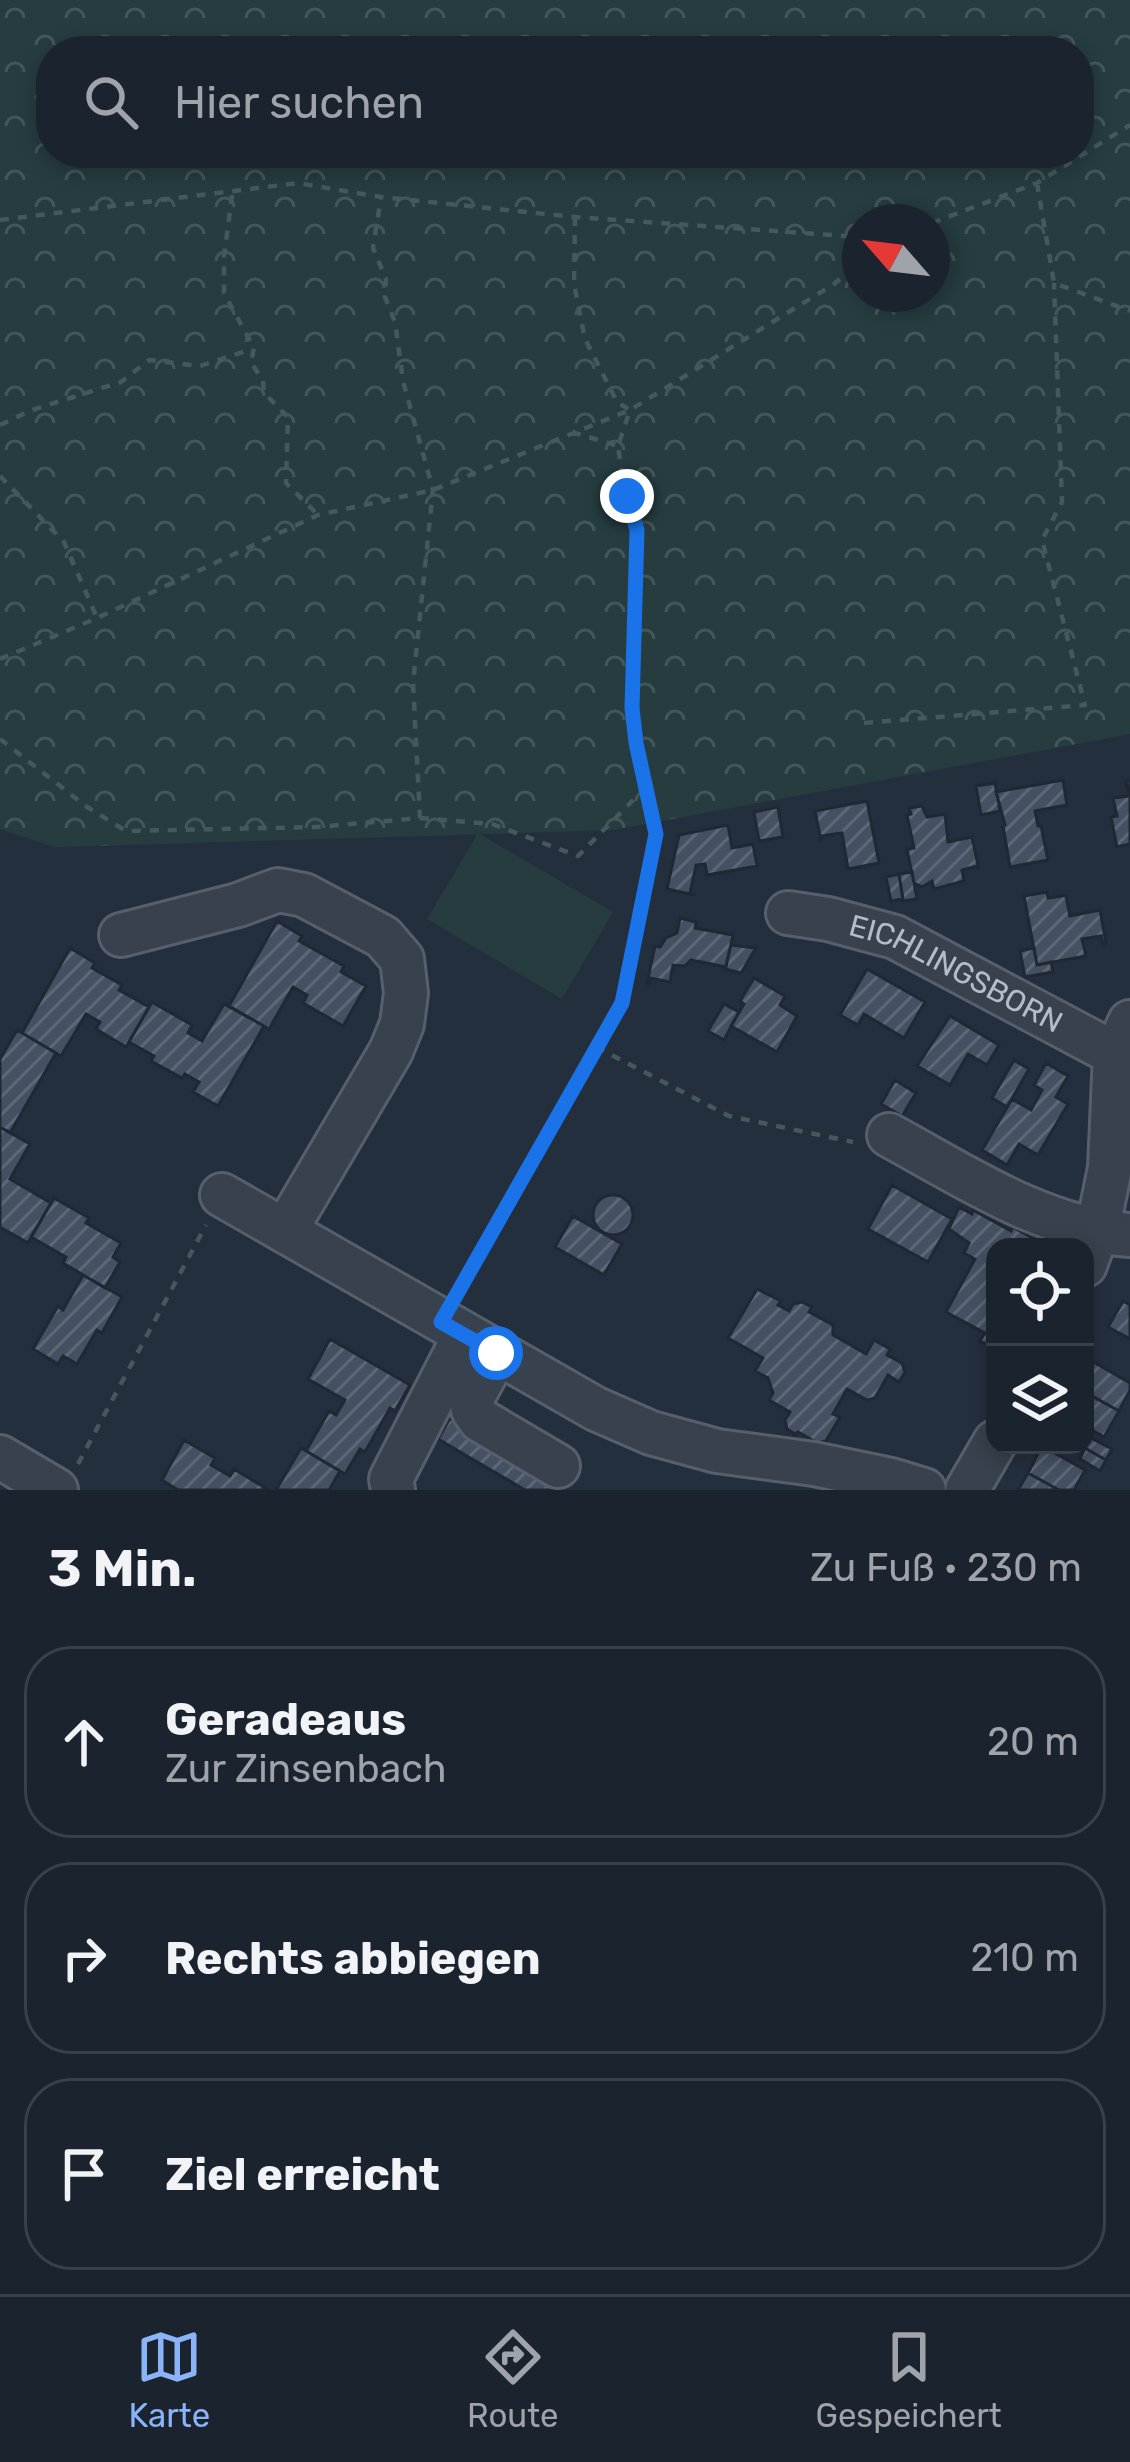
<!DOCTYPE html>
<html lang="de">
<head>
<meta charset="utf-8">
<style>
  body { margin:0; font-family:Rubik,sans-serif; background:#242b36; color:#f1f3f6 }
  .controls { position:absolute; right:36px; bottom:36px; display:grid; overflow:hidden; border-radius:24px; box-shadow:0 6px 18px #0003 }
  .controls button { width:108px; height:108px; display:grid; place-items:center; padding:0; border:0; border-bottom:3px solid #39404a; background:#1b232e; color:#f1f3f6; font:60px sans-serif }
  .compass { position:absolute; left:842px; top:204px; width:108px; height:108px; border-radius:50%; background:#1b232e; box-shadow:0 6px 18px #0003; rotate:298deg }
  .stop { position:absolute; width:36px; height:36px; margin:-27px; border:9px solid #1a73e8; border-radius:50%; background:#fff }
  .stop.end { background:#1a73e8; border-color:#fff; box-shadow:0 3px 12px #0008 }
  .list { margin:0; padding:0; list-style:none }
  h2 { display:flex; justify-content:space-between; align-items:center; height:156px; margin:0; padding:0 48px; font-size:51px }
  h2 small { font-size:39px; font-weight:400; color:#a0a4aa }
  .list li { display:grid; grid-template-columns:78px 1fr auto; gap:36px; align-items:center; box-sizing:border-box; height:192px; margin:0 24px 24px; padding:0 24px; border:3px solid #39404a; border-radius:48px }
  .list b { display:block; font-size:45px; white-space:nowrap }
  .list p { margin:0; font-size:39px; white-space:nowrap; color:#a0a4aa }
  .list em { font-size:39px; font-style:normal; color:#a0a4aa }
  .icon { flex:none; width:66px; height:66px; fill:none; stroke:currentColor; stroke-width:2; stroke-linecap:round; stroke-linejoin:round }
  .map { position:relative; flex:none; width:1130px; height:1490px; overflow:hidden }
  .search { position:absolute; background:#1b232e; box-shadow:0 6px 18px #0003; left:36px; right:36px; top:36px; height:132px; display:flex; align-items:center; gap:30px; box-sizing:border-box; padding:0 42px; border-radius:48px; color:#a0a4aa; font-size:45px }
  .sheet { height:804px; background:#1b232e }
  nav { display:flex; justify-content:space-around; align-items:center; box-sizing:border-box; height:168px; border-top:3px solid #39404a; background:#1b232e; font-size:33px; color:#a0a4aa }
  nav a { display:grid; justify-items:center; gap:6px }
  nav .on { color:#8ab4f8 }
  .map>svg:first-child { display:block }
  .green { fill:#263c3f }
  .forest { fill:url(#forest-crowns); fill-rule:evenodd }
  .building { fill:url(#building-hatch); stroke:#1f2835; stroke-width:3 }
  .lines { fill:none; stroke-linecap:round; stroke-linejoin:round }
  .minor-casing { stroke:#565f6c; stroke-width:48 }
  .path { stroke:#44595c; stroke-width:4.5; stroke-dasharray:9 9; stroke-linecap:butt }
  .minor { stroke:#38414e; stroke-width:42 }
  .route { stroke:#1a73e8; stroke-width:15 }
  .labels { text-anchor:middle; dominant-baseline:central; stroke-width:9; stroke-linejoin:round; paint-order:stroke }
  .street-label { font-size:30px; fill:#b4bcc9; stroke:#1d2633 }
</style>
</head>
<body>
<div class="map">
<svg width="1130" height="1490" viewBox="0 0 1130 1490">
  <defs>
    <pattern id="forest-crowns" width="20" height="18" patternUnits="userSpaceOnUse" patternTransform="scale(3)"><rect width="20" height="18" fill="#263c3f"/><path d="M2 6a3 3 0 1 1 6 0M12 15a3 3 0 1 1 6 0" fill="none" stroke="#435659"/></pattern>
    <pattern id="building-hatch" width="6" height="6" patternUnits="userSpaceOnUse" patternTransform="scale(3)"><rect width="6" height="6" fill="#455162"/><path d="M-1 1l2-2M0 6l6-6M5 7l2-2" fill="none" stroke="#5d6877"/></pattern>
  </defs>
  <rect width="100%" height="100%" fill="#242f3e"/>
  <path class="green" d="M478 833 613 912 562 999 427 919Z"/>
  <path class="forest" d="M0 0H1130V734L613 830 55 847 0 829ZM51 51H1079V153H51ZM860 222H932V294H860Z"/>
  <path class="building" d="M1063 780 1067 805 1035 811 1038 826H1041L1048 860 1010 867 1003 826 1005 825 996 792Z
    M1130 780V844L1117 847 1111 817 1117 816 1113 798 1129 796 1126 781Z
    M995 783 1000 811 981 815 976 786Z
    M867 801 879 863 848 869 842 833 821 836V841L815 811Z
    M922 806 927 817 945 814 948 842 972 837 979 870 977 866 962 870 964 881 934 889 932 881 922 887 914 883 907 849 914 848 907 815 911 814 909 808Z
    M778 807 783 837 759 841 754 812Z
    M728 825 732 848 753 844 757 866 707 875 705 864 696 865 690 893 695 895 667 889 679 835Z
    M912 872 917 899 903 901 899 874Z
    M899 874 903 899 891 901 886 877Z
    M1047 892 1048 898 1068 895 1066 896 1070 916 1100 910 1106 943 1103 944 1101 936 1082 939 1086 956 1037 965 1024 896Z
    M680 918 696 922 695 928 733 935 726 967 691 960 685 966 673 965 670 982 650 978 649 984 647 983 655 946 660 947 666 938 677 933Z
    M277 921 302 936 299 941 344 966 341 972 366 986 343 1026 303 1003 307 995 293 987 269 1029 229 1006Z
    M731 945 756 948 741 973 725 969Z
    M70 948 95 963 92 968 122 985 119 990 149 1007 126 1047 96 1029 100 1022 86 1014 61 1056 22 1033Z
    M1034 948 1037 965 1051 962 1053 972 1025 977 1020 951Z
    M867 969 925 1002 904 1038 864 1014 858 1025 840 1015Z
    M754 978 785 996 780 1005 797 1016 777 1052 731 1026 744 1004 740 1001Z
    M152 1002 192 1025 188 1033 202 1041 224 1004 264 1026 218 1106 193 1092 199 1082 185 1074 182 1078 151 1061 154 1056 129 1042Z
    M724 1004 739 1012 724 1040 708 1031Z
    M950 1016 999 1045 987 1065 968 1054 950 1085 917 1066Z
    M17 1030 56 1053 10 1133 0 1127V1059Z
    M1014 1060 1029 1069 1007 1107 992 1098Z
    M1046 1063 1068 1076 1056 1097 1068 1104 1038 1155 1019 1144 1007 1165 982 1150 1012 1099 1031 1110 1042 1090 1034 1085Z
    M895 1080 916 1093 902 1116 881 1104Z
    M0 1127 30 1144 10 1179 51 1203 28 1243 0 1227Z
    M892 1185 952 1219 928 1262 868 1229Z
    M593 1215a20 20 0 1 1 40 0a20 20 0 1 1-40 0Z
    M54 1198 89 1218 86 1223 121 1243 113 1257 120 1262 105 1288 63 1263 66 1257 31 1237Z
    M959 1207 972 1214 973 1210 1011 1231 1013 1227 1049 1247H995V1349L980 1341 985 1333 946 1312 975 1259 964 1253 969 1243 949 1229Z
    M573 1216 622 1244 604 1275 555 1247Z
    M83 1275 122 1297 102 1333 97 1330 77 1364 63 1356 58 1364 33 1349 58 1306 63 1310Z
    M757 1289 781 1301 778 1305 789 1311 793 1304 802 1302 812 1307 809 1312 833 1325V1335L866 1354 874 1340 890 1349 887 1355 902 1363 905 1372 899 1382 888 1375 875 1398 867 1400 847 1389 833 1414 840 1417 826 1441 817 1443 798 1432 793 1437 795 1434 787 1429 785 1420 790 1412 769 1400 773 1393 768 1378 755 1371 763 1358 728 1338Z
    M1123 1301 1130 1305V1339L1108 1327Z
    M330 1339 410 1385 395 1411 390 1408 365 1452 360 1449 345 1474 306 1451 329 1411 336 1415 345 1400 308 1379Z
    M1090 1360 1130 1383V1390L1119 1411 1085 1392V1369Z
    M1085 1392 1119 1411 1104 1437 1085 1426Z
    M450 1418 565 1485 563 1490H525L438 1439Z
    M1091 1438 1112 1449 1106 1460 1085 1448Z
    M184 1440 215 1458 211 1465 230 1476 234 1469 269 1490H178L162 1480Z
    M1042 1446 1085 1470 1074 1490H1059L1028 1473Z
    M301 1448 340 1471 329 1490H276Z
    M1085 1448 1106 1460 1100 1471 1080 1459Z
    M1028 1473 1059 1490H1018Z"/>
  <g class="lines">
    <g class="minor-casing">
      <g id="minor">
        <path id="s1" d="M788 913 828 919 895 937 1115 1054"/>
        <path d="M121 935 238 905 278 890 304 895 383 937 402 959 406 993 402 1024 391 1051 285 1231"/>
        <path d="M889 1135C964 1176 1043 1229 1130 1235"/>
        <path d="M222 1195 596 1409 651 1433 717 1451 814 1464 891 1480 924 1490"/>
        <path d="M1085 1265 1097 1232 1110 1168 1115 1054 1130 1022"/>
        <path d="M497 1353 471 1400 473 1410 480 1420 558 1466"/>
        <path d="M0 1457 56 1490"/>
        <path d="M393 1490 391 1479 465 1335"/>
        <path d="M967 1490 995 1442"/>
      </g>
    </g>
    <path class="path" d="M1037 183 1054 283 1130 311
      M232 195 224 257V293L254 348 251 362 263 381 264 393 288 417 286 483 318 515
      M575 217 574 284 585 339 617 402 630 410
      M0 220 298 183 381 197 575 217 860 237
      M932 223 1037 183 1130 125
      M0 425 32 410 121 382 149 360 200 366 252 349
      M572 432 618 446
      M0 476 64 542 97 618
      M0 659 97 618 318 515 433 490 630 410 834 284 860 262
      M864 723 1085 705 1042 540 1062 502 1054 283
      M0 739 87 807 126 831 317 827 420 818 413 683 433 490 403 381 395 322 385 297 386 279 373 248 381 197
      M420 818 492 824 578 856 647 786
      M596 1047 729 1116 853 1142
      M459 1290 622 1003 656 834 636 743 632 708 637 530 622 474 618 446 630 410
      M78 1464 206 1225"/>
    <use href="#minor" class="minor"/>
  </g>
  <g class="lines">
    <path class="route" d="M496 1353 441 1322 622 1003 656 834 636 743 632 708 637 530 627 496"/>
  </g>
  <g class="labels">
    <g class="street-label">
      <text stroke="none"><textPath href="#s1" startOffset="180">EICHLINGSBORN</textPath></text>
    </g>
  </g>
</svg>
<div class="controls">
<button><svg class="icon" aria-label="locate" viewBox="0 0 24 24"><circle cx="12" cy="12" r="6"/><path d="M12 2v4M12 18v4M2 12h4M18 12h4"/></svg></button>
<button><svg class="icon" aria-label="layers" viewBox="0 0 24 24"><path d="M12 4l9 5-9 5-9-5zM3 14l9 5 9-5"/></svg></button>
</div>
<svg class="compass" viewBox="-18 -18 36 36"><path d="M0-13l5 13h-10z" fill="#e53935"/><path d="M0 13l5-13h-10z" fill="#a0a4aa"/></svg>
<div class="stop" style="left:496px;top:1353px"></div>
<div class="stop end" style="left:627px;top:496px"></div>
<div class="search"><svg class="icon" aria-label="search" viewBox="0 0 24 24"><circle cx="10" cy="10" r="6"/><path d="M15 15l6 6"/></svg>Hier suchen</div>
</div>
<section class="sheet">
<h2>3 Min.<small>Zu Fuß · 230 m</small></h2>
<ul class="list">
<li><svg class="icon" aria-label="ahead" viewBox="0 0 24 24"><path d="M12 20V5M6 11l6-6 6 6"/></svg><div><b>Geradeaus</b><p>Zur Zinsenbach</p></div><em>20 m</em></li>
<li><svg class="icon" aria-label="right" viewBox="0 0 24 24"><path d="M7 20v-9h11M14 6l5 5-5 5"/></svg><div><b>Rechts abbiegen</b></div><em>210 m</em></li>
<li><svg class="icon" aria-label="arrive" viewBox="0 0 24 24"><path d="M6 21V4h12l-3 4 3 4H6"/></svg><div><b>Ziel erreicht</b></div></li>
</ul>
</section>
<nav>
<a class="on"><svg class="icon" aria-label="map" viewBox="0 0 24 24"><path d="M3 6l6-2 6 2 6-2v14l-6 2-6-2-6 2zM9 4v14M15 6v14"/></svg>Karte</a>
<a><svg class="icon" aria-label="directions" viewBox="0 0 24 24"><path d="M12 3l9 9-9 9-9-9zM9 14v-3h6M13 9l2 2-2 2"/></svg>Route</a>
<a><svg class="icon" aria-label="saved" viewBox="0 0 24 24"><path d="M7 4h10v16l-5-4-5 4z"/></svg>Gespeichert</a>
</nav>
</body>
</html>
